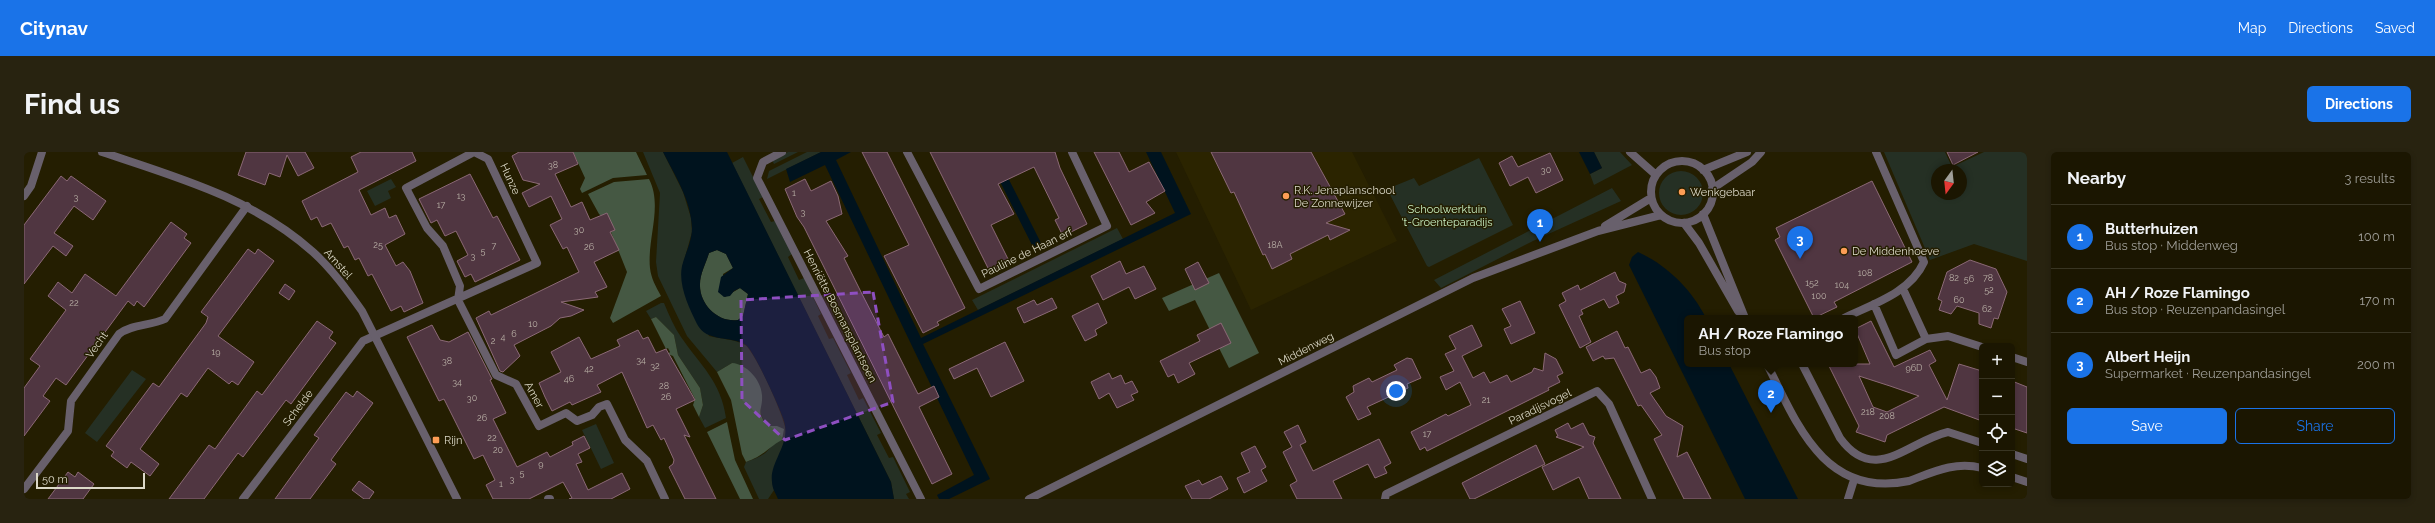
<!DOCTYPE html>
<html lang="en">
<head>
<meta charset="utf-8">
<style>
  body { margin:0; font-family:Raleway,sans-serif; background:#282310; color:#f1f3f6 }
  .controls { position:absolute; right:12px; bottom:12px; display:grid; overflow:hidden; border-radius:6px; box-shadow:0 2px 6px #0003 }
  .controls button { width:36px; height:36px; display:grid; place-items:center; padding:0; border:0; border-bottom:1px solid #393523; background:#1b1601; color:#f1f3f6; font:20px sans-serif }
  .compass { position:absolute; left:1907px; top:12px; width:36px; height:36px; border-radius:50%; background:#1b1601; box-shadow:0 2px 6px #0003; rotate:195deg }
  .scale { position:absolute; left:12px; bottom:10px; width:109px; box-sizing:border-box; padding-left:4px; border:2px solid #dcd9c8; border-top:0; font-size:11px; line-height:14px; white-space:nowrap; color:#dcd9c8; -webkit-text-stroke:3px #241e01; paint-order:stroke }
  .you { position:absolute; left:1372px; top:239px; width:14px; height:14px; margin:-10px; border:3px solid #fff; border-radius:50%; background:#1a73e8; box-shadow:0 0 0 6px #1a73e833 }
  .badge { display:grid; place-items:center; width:26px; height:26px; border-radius:50%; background:#1a73e8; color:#fff; font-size:13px; font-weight:700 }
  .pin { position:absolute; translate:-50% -33px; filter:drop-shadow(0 1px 2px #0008) }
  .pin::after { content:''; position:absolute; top:21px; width:14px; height:12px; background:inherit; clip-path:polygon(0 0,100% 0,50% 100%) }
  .popup { position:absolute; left:1660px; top:163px; width:174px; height:52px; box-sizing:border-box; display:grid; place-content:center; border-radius:6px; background:#1b1601; filter:drop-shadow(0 1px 3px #0005); font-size:13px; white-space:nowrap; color:#a09f99 }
  .popup b { font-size:15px; color:#f1f3f6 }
  .popup::after { content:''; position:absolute; left:50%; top:100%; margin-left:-8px; border:8px solid transparent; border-top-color:#1b1601 }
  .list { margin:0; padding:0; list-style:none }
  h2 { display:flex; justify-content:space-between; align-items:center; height:52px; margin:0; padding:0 16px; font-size:17px }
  h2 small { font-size:13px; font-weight:400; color:#a09f99 }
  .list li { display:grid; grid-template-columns:26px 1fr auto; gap:12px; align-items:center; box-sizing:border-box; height:64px; padding:0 16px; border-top:1px solid #393523 }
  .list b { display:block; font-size:15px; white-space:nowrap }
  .list p { margin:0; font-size:13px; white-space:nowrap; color:#a09f99 }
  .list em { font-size:13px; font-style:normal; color:#a09f99 }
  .actions { display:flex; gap:8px; padding:12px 16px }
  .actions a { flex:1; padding:9px 0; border:1px solid #1a73e8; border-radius:6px; text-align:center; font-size:14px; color:#1a73e8 }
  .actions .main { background:#1a73e8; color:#fff }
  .icon { flex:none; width:22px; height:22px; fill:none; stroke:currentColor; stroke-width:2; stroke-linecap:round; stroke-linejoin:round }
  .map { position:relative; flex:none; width:2003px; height:347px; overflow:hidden; border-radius:6px }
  header { display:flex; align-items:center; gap:24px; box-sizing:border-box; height:56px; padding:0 20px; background:#1a73e8; color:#fff }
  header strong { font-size:19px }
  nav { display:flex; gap:22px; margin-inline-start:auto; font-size:14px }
  .intro { display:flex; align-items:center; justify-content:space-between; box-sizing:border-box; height:96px; padding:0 24px }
  h1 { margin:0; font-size:28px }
  .button { padding:10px 18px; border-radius:6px; background:#1a73e8; color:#fff; font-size:14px; font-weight:700 }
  main { display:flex; gap:24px; padding:0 24px }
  aside { flex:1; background:#1b1601; border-radius:6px; box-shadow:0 2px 6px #0003 }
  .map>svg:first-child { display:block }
  .built { fill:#2b2400 }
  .green { fill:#253024; fill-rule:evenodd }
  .forest { fill:#455843 }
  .water { fill:#00131e; fill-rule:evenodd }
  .building { fill:#503641; stroke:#8b6976; fill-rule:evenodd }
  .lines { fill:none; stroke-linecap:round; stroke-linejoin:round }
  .minor { stroke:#68606c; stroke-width:8 }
  .tertiary { stroke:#68606c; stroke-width:8 }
  .marked { fill:#8e4fc1; fill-opacity:0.2; stroke:#8e4fc1; stroke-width:3; stroke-dasharray:8 5; stroke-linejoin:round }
  .poi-dot { fill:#fd9d55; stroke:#241e01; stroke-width:1.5 }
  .labels { text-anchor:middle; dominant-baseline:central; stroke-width:3; stroke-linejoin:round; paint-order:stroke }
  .number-label { font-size:9px; fill:#b9b0a6 }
  .street-label { font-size:11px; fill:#dcd9c8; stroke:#241e01 }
  .poi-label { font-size:11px; fill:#dcd9c8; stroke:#241e01; text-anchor:start }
  .park-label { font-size:11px; fill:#c5ecc0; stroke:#241e01 }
</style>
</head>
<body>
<header>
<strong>Citynav</strong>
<nav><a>Map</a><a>Directions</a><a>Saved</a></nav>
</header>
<div class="intro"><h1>Find us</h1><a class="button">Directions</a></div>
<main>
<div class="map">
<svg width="2003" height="347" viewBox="0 0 2003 347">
  <rect width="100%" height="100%" fill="#241e01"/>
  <path class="built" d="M1152 0H1328L1373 89 1227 158Z"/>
  <path class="green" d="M619 0H639L659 40 667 66 668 80 658 116V128L685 184C696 187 711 187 721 193 731 199 763 270 762 281 760 301 744 318 750 338L744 347H735L720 315 722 310C744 303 750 296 753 274H744C735 263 735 257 738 243L708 211 693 220 663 184 634 124 632 110 636 41Z
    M764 0H774L750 12 748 8Z
    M783 0H797L743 27 745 19Z
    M1570 0H1596L1608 13 1570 33 1566 22 1578 16Z
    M1860 0H1921L1928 15 1960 0H2003V109L1950 92 1906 108ZM1913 18H1937V42H1913Z
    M719 5 739 45 735 47 747 70 751 69 768 102 764 105 775 128 780 126 797 162 794 164 805 187 809 186 827 221 823 223 835 248 839 246 857 281 853 283 865 306 869 305 886 340 882 342 885 347H870L867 330 708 11Z
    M1455 6 1489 73 1405 115 1403 114 1363 37 1390 26 1395 34Z
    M1635 41a22 22 0 1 1 44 0a22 22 0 1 1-44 0Z
    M367 27 372 35 364 39 367 46 351 54 343 39Z
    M1588 36 1597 49 1509 89 1417 136 1410 128Z
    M1093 76 1099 87 954 158 948 148Z
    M637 151H640C645 163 650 175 657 185 676 213 697 229 702 266L681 276 675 265 679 253 676 236 654 203 650 183 632 165 627 167 622 159Z
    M108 218 122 227 73 290 61 281Z
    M572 272 590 311 577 317 558 278Z"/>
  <path class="forest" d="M549 0H612L623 23 589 26 558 41 556 37 561 26Z
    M625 27C639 54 623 87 626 116 627 126 632 135 637 144L589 171 586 166 603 120 587 80 591 78 589 74 575 62 564 42 590 30Z
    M693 98 702 102 709 116 699 122 701 145 716 136 724 142 719 164 714 168C694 171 675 152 676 132 676 122 682 111 685 101Z
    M1195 121 1235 201 1205 216 1171 148 1145 159 1138 146Z
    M632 165 650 183 654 203 676 236 679 253 675 265 669 253 671 247 649 204 644 202 646 200 644 196 642 197 627 167Z
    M708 211C722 212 737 227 738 243 739 259 731 259 744 274H753L760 277 758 288C743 296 740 304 722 310L718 302 707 248 693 220Z
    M703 270 711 308 729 347H716L683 280Z"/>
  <path class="water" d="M639 0H703L867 330 870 347H754C752 342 748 336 748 330 745 309 769 291 759 266 755 254 730 199 722 193 706 183 683 191 673 172 665 156 654 133 658 114 661 102 668 89 668 76 667 48 651 24 639 0ZM693 98 702 102 709 116 697 125 694 140 700 145 706 144 710 139 716 136 724 142 719 164 714 168C694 171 675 152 676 132 676 122 682 111 685 101Z
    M797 0H827L812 8 897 186 1151 61 1122 0H1137L1167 62 899 192 966 327 925 347H915L913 343 950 323 801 13 766 30 762 17Z
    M961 0H971L1017 91 1009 95Z
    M1555 0H1570L1578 16 1566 22Z
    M1614 100C1643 113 1668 138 1682 166H1663V212H1705L1774 347H1721L1605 113 1608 105Z"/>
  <path class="building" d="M222 0H281L290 16 274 24 263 3 256 25 245 21 241 33 214 23Z
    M337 0H388L392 9 335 38 347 63 361 56 365 66 372 63 381 82 361 93 372 114 379 110 386 119 399 151 380 160 377 154 367 159 348 122 344 124 335 106 331 108 324 94 320 96 307 71 298 75 293 65 287 68 278 49 334 20 327 5Z
    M495 0H549L554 12 531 22 547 55 558 50 566 68 583 61 591 78 586 80 595 98 570 110 583 135 571 140 574 145 537 150 560 158 547 164 536 166 527 174 490 193 496 204 479 220 476 219 452 166 465 159 467 163 555 120 543 95 539 97 526 73 538 67 527 44 505 55 498 41 516 32 499 28 488 4Z
    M838 0H863L941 156 913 170 915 173 899 181 860 104 885 93Z
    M906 0H1031L1036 16 1063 72 1039 84 1031 68 1035 66 1010 15 974 32 990 62 967 73 986 111 966 120Z
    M1070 0H1095L1105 20 1125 10 1141 39 1122 50 1131 61 1107 73Z
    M1187 0H1287L1321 62 1302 71 1326 78 1306 88 1304 83 1266 102 1268 107 1248 117 1241 102 1239 103 1210 40 1207 41Z
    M1923 0H1954L1929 13Z
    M1526 1 1539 28 1512 41 1504 25 1486 34 1475 11 1488 4 1494 15Z
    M446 22 469 66 473 64 496 108 451 130 447 122 441 125 433 109 444 103 432 79 421 84 413 68 407 71 395 47Z
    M37 24 43 29 47 24 82 49 69 68 50 54 30 81 49 94 42 104 29 94 0 132V73Z
    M781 27 787 39 807 29 814 44 818 62 802 69 824 104 820 106 838 142 860 185 864 182 894 242 910 234 915 245 895 255 928 322 908 332 780 75 773 65 761 37Z
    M1848 29 1888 110 1810 150 1813 155 1790 166 1751 88 1756 85 1752 76Z
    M147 70 163 82 160 86 167 91 120 155 113 149 110 154 104 149 42 233 32 226 19 244 26 249 0 284V236L16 214 6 207 42 158 24 144 34 130 48 141 61 122 92 144Z
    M224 97 231 102 234 97 250 109 194 184 230 210 214 233 208 229 205 232 184 216 163 245 157 241 116 297 135 312 126 324 107 310 103 316 87 304 90 300 82 294 129 231 135 235 182 171 184 165 177 160Z
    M1946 108 1972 117 1983 140 1974 167 1970 166 1967 176 1955 172V161L1933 154 1927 162 1915 158 1918 149 1914 147 1923 120Z
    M1096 109 1102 122 1120 114 1132 137 1111 147 1105 135 1079 148 1067 124Z
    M1174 110 1185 131 1171 138 1161 117Z
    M1591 120 1595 129 1602 132 1600 140 1592 144 1595 151 1585 156 1580 147 1557 158 1559 162 1555 164 1567 190 1556 196 1535 153 1542 149 1538 141 1554 133 1556 138Z
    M261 132 271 139 265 148 255 141Z
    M1028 146 1033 156 1000 171 993 156 1010 148 1013 153Z
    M1496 149 1511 181 1487 192 1480 177 1487 174 1478 157Z
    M1074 151 1083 171 1071 178 1073 183 1061 189 1048 164Z
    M293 169 309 180 305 186 312 191 267 252 262 248 219 305 214 301 180 347H145L185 293 191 297 233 239 238 243Z
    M1847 169 1870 215 1906 198 1912 209 1905 213 1923 248 1935 212 1958 219V269L1920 255 1863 283 1861 290 1832 280 1835 274 1804 212H1846L1831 177ZM1835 224 1866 234 1895 244 1863 260 1849 255Z
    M1197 171 1207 191 1165 211 1171 222 1154 231 1150 222 1144 225 1136 209 1176 189 1173 183Z
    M408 173 416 188 425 190 444 180 468 227 466 228 482 261 469 267 493 315 523 300 526 305 549 293 548 290 560 284 566 296 554 302 558 310 552 312 564 338 598 321 606 337 587 347H545L548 346 539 330 505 347H469L462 333 471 328 459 303 450 307 420 247 415 249 383 185Z
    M1448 173 1458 194 1438 204 1449 226 1460 220 1466 231 1483 223 1487 230 1508 220 1510 216 1519 219 1521 201 1532 207 1539 221 1533 224 1536 230 1524 236 1525 238 1403 299 1401 295 1396 298 1387 280 1422 262 1424 264 1447 253 1436 230 1422 238 1416 225 1430 219 1421 202 1432 197 1425 184Z
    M614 178 619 187 624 185 632 201 642 197 671 248 652 257 666 285 660 283 692 347H661L645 315 649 312 650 308 640 286 637 288 629 273 623 276 598 220 573 233 577 240 548 253 546 250 528 259 521 245 515 231 537 220 527 200 555 185 567 207 596 194 593 188Z
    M1593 179 1601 196 1604 195 1617 221 1626 217 1632 225 1636 236 1626 241 1642 264 1659 274 1653 305 1663 300 1687 347H1660L1630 287 1638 283 1617 253 1614 254 1590 206 1581 207 1579 204 1569 209 1562 195Z
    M981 190 1000 229 967 245 953 216 930 227 925 217Z
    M1383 206 1388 207 1397 226 1383 232 1384 236 1343 255 1347 262 1334 268 1322 245 1330 240 1329 234 1345 226 1348 230 1373 218 1370 213Z
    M1085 221 1088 227 1097 223 1101 232 1108 229 1114 240 1107 243 1110 248 1093 256 1085 241 1075 247 1067 230Z
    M1988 229 2003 235V281L1988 276Z
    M333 239 349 251 307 308 312 312 286 347H251L295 286 290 283 322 240 329 245Z
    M1544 271 1547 277 1559 271 1565 283 1571 285 1569 291 1597 347H1565L1555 325 1529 338 1518 315 1560 295 1532 285 1534 284 1531 278Z
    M1274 273 1282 290 1276 293 1289 319 1355 287 1367 311 1360 315 1363 321 1351 326 1344 312 1309 329 1318 347H1273L1266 333 1273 329 1259 300 1268 295 1260 280Z
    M1512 293 1521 312 1450 347H1446L1438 331Z
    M1231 294 1242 315 1237 318 1243 329 1220 341 1213 326 1226 320 1217 301Z
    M44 320 51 325 54 320 70 332 59 347H24Z
    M1197 324 1204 337 1185 347H1168L1161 334 1175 328 1178 333Z
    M335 329 350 340 345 347H340L328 338Z"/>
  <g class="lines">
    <path class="minor" d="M758 0 739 10 733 26 897 347
      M883 0 955 137 1083 74 1048 0
      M1606 0 1632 23
      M1627 40a31 31 0 1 1 62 0a31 31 0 1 1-62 0Z
      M1679 18 1723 0
      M1688 37 1728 10 1737 0
      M0 44 7 34 18 0
      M1679 62 1721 166
      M1660 71 1675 91 1714 159
      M1581 74 1627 46
      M1879 137 1902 187 1924 184 1958 195
      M434 148 472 223 492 232 515 274 542 261 553 269 568 263 575 255 583 252 601 288 623 309 641 347
      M1850 152 1872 203 1902 187
      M1820 166C1849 152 1886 141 1900 110L1852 0
      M1988 205 2003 210
      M1743 212C1772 270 1800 347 1885 329 1909 320 1931 309 1958 316
      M1778 212 1816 286C1851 334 1884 289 1924 280L1958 291
      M1988 302 2003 307
      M1988 325 2003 330
      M0 337 44 279 47 249 95 182C108 172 126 174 141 167L223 54
      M219 347 339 189 513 111 464 7 450 0 382 36 403 76 419 94 436 134 434 148
      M524 347H526
      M1005 347 1449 126 1574 79 1637 63
      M1361 347 1362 342 1573 239 1585 252 1628 347
      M1824 347 1829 331"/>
    <path class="tertiary" d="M78 0C152 25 229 46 289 100 308 117 323 138 338 159L433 347"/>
  </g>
  <path class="marked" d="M849 140 869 250 761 288 718 248 717 148Z"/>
  <g class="poi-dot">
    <circle cx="1658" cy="40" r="4"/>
    <circle cx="1262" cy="44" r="4"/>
    <circle cx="1820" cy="99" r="4"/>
    <rect x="408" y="284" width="8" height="8" rx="2"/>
  </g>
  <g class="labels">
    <g class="number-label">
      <text x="529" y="13">38</text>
      <text x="1522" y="18">30</text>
      <text x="770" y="41">1</text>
      <text x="437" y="44">13</text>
      <text x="52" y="45">3</text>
      <text x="417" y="53">17</text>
      <text x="779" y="60">3</text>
      <text x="555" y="78">30</text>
      <text x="354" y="93">25</text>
      <text x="1251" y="93">18A</text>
      <text x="470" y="94">7</text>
      <text x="565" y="95">26</text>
      <text x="459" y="99">5</text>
      <text x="449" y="104">3</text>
      <text x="1841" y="121">108</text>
      <text x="1930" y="126">82</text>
      <text x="1964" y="126">78</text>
      <text x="1945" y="127">56</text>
      <text x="1788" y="131">152</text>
      <text x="1818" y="133">104</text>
      <text x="1965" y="138">52</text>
      <text x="1795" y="144">100</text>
      <text x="1935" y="148">60</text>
      <text x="50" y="151">22</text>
      <text x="1963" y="157">62</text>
      <text x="509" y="172">10</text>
      <text x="490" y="182">6</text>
      <text x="479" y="185">4</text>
      <text x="469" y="189">2</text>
      <text x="192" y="200">19</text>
      <text x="617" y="208">34</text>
      <text x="423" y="209">38</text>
      <text x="631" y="214">32</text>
      <text x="1890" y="216">96D</text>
      <text x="565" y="217">42</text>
      <text x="545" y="227">46</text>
      <text x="433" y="230">34</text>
      <text x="640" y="234">28</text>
      <text x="642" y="245">26</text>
      <text x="448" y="246">30</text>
      <text x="1462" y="248">21</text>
      <text x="1844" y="260">218</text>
      <text x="1863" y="264">208</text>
      <text x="458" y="266">26</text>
      <text x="1403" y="282">17</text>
      <text x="468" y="286">22</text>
      <text x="474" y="298">20</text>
      <text x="517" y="312">9</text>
      <text x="498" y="321">5</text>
      <text x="488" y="327">3</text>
      <text x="477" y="332">1</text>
    </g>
    <g class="street-label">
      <text transform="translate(486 27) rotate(65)">Hunze</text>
      <text transform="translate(1003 101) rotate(-26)">Pauline de Haan erf</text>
      <text transform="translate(314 112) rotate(48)">Amstel</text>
      <text transform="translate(816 164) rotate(63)">Henriëtte Bosmansplantsoen</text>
      <text transform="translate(73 193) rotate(-55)">Vecht</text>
      <text transform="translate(1282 197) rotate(-27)">Middenweg</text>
      <text transform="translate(510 243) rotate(61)">Amer</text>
      <text transform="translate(1516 255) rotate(-26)">Paradijsvogel</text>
      <text transform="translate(274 256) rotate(-53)">Schelde</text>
    </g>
    <g class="poi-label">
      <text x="1270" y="38">R.K. Jenaplanschool<tspan x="1270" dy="13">De Zonnewijzer</tspan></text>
      <text x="1666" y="40">Wenkgebaar</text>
      <text x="1828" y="99">De Middenhoeve</text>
      <text x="420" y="288">Rijn</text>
    </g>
    <g class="park-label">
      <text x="1423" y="57">Schoolwerktuin<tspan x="1423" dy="13">'t-Groenteparadijs</tspan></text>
    </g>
  </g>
</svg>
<div class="controls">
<button>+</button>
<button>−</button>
<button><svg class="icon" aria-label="locate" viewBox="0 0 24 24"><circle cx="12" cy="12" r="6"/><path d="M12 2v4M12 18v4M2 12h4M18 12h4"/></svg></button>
<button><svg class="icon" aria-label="layers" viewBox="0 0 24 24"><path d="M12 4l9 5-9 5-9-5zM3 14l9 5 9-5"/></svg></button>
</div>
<svg class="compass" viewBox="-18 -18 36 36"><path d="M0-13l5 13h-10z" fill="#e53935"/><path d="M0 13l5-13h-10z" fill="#a09f99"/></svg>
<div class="scale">50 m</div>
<div class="you"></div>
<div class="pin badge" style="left:1516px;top:90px">1</div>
<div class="pin badge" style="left:1747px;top:261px">2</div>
<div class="popup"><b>AH / Roze Flamingo</b>Bus stop</div>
<div class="pin badge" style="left:1776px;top:107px">3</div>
</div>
<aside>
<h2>Nearby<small>3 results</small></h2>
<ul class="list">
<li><span class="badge">1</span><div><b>Butterhuizen</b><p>Bus stop · Middenweg</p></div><em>100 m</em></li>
<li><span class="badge">2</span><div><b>AH / Roze Flamingo</b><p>Bus stop · Reuzenpandasingel</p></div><em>170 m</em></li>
<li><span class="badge">3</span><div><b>Albert Heijn</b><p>Supermarket · Reuzenpandasingel</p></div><em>200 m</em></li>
</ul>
<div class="actions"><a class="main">Save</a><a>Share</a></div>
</aside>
</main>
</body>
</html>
